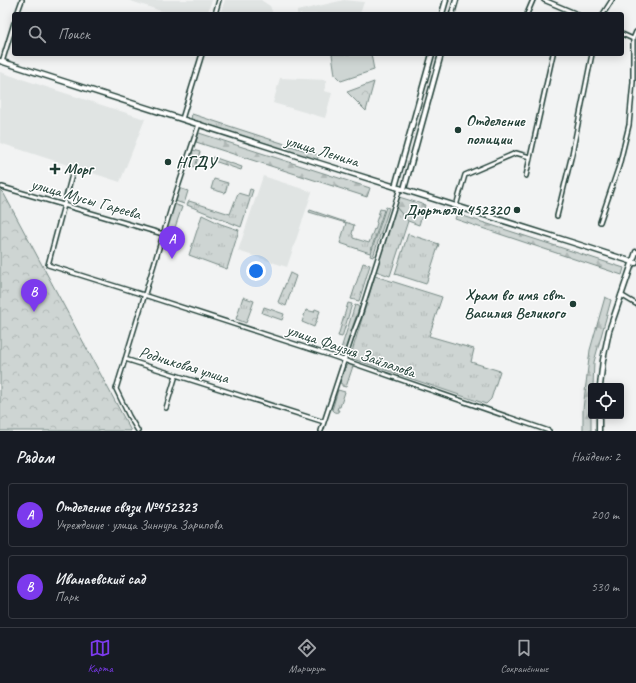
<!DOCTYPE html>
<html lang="ru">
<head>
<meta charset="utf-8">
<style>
  body { margin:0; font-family:Caveat,sans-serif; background:#20242c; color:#f1f3f6 }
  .controls { position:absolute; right:12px; bottom:12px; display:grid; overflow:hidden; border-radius:4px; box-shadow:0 2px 10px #0003 }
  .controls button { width:36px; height:36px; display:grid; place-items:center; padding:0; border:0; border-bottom:1px solid #363941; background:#171b24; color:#f1f3f6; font:20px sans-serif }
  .you { position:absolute; left:256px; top:271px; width:14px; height:14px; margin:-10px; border:3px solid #fff; border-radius:50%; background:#1a73e8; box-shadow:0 0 0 6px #1a73e833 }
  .badge { display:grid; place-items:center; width:26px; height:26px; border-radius:50%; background:#7c3aed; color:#fff; font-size:13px; font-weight:700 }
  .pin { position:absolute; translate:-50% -33px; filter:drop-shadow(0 1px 2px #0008) }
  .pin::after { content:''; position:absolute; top:21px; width:14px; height:12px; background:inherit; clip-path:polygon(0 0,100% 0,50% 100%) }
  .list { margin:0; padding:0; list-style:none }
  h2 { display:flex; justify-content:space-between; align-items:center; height:52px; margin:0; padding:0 16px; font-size:17px }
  h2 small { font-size:13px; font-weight:400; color:#9ea1a6 }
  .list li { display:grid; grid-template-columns:26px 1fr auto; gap:12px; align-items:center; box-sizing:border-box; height:64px; margin:0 8px 8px; padding:0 8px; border:1px solid #363941; border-radius:4px }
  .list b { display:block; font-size:15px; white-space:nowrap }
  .list p { margin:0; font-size:13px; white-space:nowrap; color:#9ea1a6 }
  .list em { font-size:13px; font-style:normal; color:#9ea1a6 }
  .icon { flex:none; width:22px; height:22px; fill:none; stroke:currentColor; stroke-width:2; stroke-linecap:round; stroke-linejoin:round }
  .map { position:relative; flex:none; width:636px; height:431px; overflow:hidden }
  .search { position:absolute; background:#171b24; box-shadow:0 2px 10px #0003; left:12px; right:12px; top:12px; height:44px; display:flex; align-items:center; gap:10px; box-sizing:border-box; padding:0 14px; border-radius:4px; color:#9ea1a6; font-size:15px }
  .sheet { height:196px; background:#171b24 }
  nav { display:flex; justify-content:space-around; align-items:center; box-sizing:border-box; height:56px; border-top:1px solid #363941; background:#171b24; font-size:11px; color:#9ea1a6 }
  nav a { display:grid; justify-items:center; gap:2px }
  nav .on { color:#7c3aed }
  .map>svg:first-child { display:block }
  .built { fill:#e0e4e3 }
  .grass { fill:url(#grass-tufts); stroke:#768984 }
  .forest { fill:url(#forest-firs); stroke:#768984 }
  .park { fill:url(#park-crowns); stroke:#768984 }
  .pitch { fill:#ced5d3; stroke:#768984 }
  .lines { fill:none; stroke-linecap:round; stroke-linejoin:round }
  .minor-casing { stroke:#1f3d34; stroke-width:6 }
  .major-casing { stroke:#1f3d34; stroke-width:7 }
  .minor { stroke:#fff; stroke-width:3 }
  .major { stroke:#fff; stroke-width:4 }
  .poi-dot { fill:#1f3d34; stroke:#fff; stroke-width:1.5 }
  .labels { text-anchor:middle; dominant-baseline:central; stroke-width:3; stroke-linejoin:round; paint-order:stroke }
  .poi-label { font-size:16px; font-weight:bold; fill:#1f3d34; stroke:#fff; text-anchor:start }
  .street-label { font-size:16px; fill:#1f3d34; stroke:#fff }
</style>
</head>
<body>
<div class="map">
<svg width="636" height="431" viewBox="0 0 636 431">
  <defs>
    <pattern id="grass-tufts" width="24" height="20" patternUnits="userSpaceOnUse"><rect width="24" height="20" fill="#ced5d3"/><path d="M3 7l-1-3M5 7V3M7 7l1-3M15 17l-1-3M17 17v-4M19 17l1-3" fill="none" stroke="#b0b8b6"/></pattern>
    <pattern id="forest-firs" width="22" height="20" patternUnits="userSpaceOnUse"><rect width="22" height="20" fill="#ced5d3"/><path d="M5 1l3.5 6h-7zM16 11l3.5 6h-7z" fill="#b0b8b6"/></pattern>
    <pattern id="park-crowns" width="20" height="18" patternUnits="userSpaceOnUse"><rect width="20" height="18" fill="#ced5d3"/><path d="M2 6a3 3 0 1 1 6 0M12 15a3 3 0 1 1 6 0" fill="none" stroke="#b0b8b6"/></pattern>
  </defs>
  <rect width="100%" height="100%" fill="#f2f3f3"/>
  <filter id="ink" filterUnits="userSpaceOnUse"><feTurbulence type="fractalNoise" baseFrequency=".025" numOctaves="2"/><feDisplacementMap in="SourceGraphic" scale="8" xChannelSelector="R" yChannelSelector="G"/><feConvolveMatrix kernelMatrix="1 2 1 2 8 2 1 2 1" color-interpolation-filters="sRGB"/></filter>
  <g filter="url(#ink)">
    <path class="built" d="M128 0H212L207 14H170Z
      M225 0H261L270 6 273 14H220Z
      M344 0 364 2 360 14H297V11Z
      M0 72 145 119 120 182 0 143Z
      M280 78 327 80 324 91 332 93 325 118 273 103Z
      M263 176 312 192 287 267 238 251Z"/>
    <path class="grass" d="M192 114 319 155 317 160 191 119Z
      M250 189 253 190 241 227 187 205 189 201 230 214 238 193 248 196Z
      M386 207 389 208 373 257 370 256Z
      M396 207 408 221 390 276 376 271Z
      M380 209 384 210 370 253 340 243 346 223 309 212 310 210 354 225 352 234 353 235V238L369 243 374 229 375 230 377 223 376 222Z
      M202 215 221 224 239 230 227 269 189 255Z
      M408 234 439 244 426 284 395 274Z
      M363 263 370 265 359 301 351 299Z
      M290 273 296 276 286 306 278 302Z
      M375 276 442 297 429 336 474 349 471 362 500 371 491 399 486 404 350 358Z
      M243 297 254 301 246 323 236 319Z
      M348 303 352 304 342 337 338 336Z
      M355 305 358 306 359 308 343 355 341 356 339 355Z
      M348 364 353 366 346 387 342 386V384L340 383 346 366Z
      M338 390 345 392 340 407H338L337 410H339L338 412C336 413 333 412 332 410Z"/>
    <path class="forest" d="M199 133 370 188 367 197 196 142Z
      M193 150 200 152 195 167 188 165Z
      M213 157 242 167 241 170 211 160Z
      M179 188 188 191 184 204 175 201Z
      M399 197 425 205 419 225 408 221 396 207Z
      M174 204 182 207 169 245 162 243Z
      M457 214 624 268 622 275 455 219Z
      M605 297 611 300 594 362 593 386H591V431H583V409L590 350Z"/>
    <path class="park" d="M374 82 366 111 347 92Z
      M214 179 228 183 225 193 211 189Z
      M0 190 4 194 131 431H0Z
      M264 307 284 314 282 320 262 313Z
      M315 309 320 311 314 327 302 322 306 310 314 312Z"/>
    <path class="pitch" d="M332 54H371L374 70 341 81 335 75Z"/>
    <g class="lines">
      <g class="minor-casing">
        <path id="minor" d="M544 0 577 14
          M17 14 22 0
          M215 14 219 0
          M527 14 533 0
          M603 14 612 0
          M622 34 633 39
          M2 62 14 23
          M182 119 202 54
          M73 171 48 265 144 295 332 356 549 431
          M526 176 553 54
          M2 187 163 234
          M456 206 465 175 516 153 530 157
          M557 216 572 154 592 54
          M600 222 619 166 629 125 633 82V39L636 32
          M621 295 636 304
          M125 359 324 422
          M166 408 176 375
          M138 431 129 416 116 389 173 202 199 124
          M321 431 354 331 359 318 400 188"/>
      </g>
      <g class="major-casing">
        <path id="major" d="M442 14 446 0
          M452 14 456 0
          M0 61 319 163 574 243 636 263
          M395 187 432 54
          M404 189 441 54
          M600 386 603 360 609 331 636 252
          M599 431V416"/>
      </g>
      <use href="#minor" class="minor"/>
      <use href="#major" class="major"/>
    </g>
  </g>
  <g class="poi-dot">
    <circle cx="458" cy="130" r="4"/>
    <circle cx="168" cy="162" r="4"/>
    <path d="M53 163h4v4h4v4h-4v4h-4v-4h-4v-4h4z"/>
    <circle cx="517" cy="210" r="4"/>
    <circle cx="573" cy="304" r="4"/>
  </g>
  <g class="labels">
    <g class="poi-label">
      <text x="466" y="121">Отделение<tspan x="466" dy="18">полиции</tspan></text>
      <text x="176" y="162">НГДУ</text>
      <text x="64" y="169">Морг</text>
      <text x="509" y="210" text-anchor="end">Дюртюли 452320</text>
      <text x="565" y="295" text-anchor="end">Храм во имя свт.<tspan x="565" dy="18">Василия Великого</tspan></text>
    </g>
    <g class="street-label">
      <text transform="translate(322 151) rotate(17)">улица Ленина</text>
      <text transform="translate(86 199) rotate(16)">улица Мусы Гареева</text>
      <text transform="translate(351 351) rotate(19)">улица Фаузия Зайлалова</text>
      <text transform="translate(184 365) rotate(17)">Родниковая улица</text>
    </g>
  </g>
</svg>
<div class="controls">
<button><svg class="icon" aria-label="locate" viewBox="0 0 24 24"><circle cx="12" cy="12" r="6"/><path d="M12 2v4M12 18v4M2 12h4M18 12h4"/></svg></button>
</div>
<div class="you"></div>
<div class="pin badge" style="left:172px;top:259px">A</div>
<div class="pin badge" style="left:34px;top:312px">B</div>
<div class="search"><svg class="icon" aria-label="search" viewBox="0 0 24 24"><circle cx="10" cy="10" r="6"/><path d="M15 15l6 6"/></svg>Поиск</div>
</div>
<section class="sheet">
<h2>Рядом<small>Найдено: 2</small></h2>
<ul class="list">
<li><span class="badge">A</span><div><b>Отделение связи №452323</b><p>Учреждение · улица Зиннура Зарипова</p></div><em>200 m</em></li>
<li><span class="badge">B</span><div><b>Иванаевский сад</b><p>Парк</p></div><em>530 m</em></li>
</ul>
</section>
<nav>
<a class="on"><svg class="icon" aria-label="map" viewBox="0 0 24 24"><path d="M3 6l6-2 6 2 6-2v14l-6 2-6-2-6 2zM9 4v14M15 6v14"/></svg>Карта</a>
<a><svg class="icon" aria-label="directions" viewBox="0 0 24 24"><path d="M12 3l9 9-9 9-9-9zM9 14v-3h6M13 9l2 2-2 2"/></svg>Маршрут</a>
<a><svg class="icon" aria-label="saved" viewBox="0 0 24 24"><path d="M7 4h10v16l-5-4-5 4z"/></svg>Сохранённые</a>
</nav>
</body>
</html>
